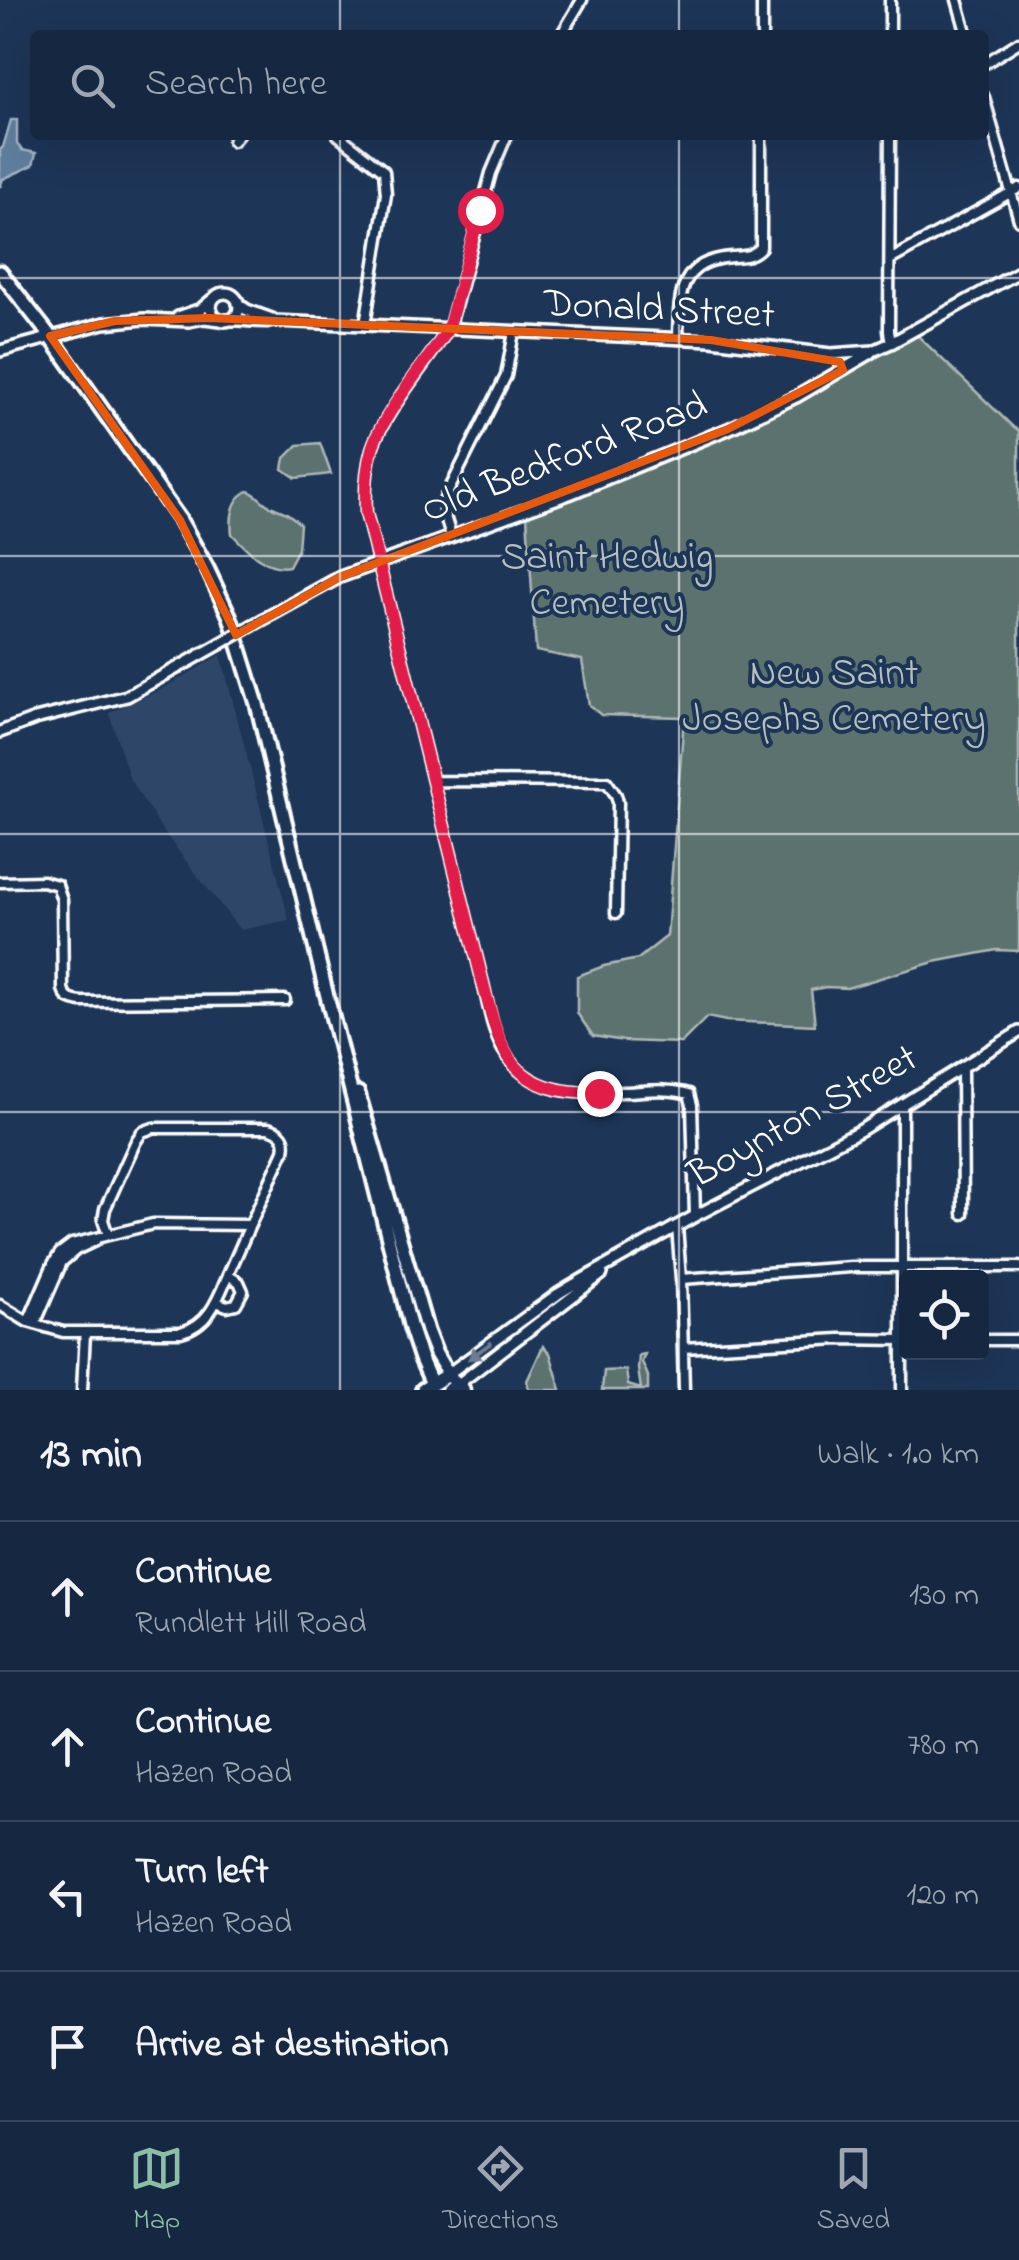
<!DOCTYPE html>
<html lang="en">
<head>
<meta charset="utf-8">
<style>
  body { margin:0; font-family:"Indie Flower",sans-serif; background:#23344c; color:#f1f3f6 }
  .controls { position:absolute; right:30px; bottom:30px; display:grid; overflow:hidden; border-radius:10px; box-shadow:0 10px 40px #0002 }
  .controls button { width:90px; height:90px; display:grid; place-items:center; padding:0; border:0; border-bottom:2px solid #35445a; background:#162841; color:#f1f3f6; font:50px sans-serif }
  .stop { position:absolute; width:30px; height:30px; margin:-22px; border:8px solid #e11d48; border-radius:50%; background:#fff }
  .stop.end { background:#e11d48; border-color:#fff; box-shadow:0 2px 10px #0008 }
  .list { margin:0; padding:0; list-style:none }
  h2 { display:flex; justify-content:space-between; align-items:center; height:130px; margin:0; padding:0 40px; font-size:42px }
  h2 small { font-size:32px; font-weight:400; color:#9ea6b1 }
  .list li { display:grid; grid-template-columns:65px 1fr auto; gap:30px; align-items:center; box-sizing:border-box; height:150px; padding:0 40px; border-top:2px solid #35445a }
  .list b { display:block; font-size:38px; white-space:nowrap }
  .list p { margin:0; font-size:32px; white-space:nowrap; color:#9ea6b1 }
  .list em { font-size:32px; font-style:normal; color:#9ea6b1 }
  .icon { flex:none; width:55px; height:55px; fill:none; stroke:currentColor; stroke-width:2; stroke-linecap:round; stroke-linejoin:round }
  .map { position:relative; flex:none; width:1019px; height:1390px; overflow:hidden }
  .search { position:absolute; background:#162841; box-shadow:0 10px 40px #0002; left:30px; right:30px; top:30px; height:110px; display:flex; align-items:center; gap:25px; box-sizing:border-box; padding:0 35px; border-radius:10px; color:#9ea6b1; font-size:38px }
  .sheet { height:730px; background:#162841 }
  nav { display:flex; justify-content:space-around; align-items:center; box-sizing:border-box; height:140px; border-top:2px solid #35445a; background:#162841; font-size:28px; color:#9ea6b1 }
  nav a { display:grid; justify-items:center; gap:5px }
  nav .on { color:#8abfa5 }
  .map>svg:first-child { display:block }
  .built { fill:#2f4668 }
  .green { fill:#5c726e; stroke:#aeb8b6; stroke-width:2.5 }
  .water { fill:#5f7d9c; stroke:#9fb1c4; stroke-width:2.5 }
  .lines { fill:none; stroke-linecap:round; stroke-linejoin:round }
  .minor-casing { stroke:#fff; stroke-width:15 }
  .tertiary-casing { stroke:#fff; stroke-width:16 }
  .primary-casing { stroke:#fff; stroke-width:19 }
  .trunk-casing { stroke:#fff; stroke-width:20 }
  .motorway-casing { stroke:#fff; stroke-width:21 }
  .minor { stroke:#1d3557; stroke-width:8 }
  .tertiary { stroke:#1d3557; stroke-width:9 }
  .primary { stroke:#1d3557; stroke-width:11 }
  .trunk { stroke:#1d3557; stroke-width:12 }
  .motorway { stroke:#1d3557; stroke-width:14 }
  .tertiary-bridge-casing { stroke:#fff; stroke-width:16; stroke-linecap:butt }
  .tertiary-bridge { stroke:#1d3557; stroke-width:9 }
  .oneway { fill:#6c7c92 }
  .route { stroke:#e11d48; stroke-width:12 }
  .marked { fill:none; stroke:#e8590c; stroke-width:8; stroke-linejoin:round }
  .grid { fill:none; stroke:#fff; stroke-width:2.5; stroke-opacity:0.55 }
  .labels { text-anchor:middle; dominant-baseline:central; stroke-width:8; stroke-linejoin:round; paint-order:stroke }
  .street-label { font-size:40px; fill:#fff; stroke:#1d3557 }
  .park-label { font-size:40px; fill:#b6c0be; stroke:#1d3557 }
</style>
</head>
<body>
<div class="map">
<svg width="1019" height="1390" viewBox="0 0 1019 1390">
  <rect width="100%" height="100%" fill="#1d3557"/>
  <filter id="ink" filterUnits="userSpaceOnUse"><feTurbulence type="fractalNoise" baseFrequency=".01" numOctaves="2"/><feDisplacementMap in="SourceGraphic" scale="20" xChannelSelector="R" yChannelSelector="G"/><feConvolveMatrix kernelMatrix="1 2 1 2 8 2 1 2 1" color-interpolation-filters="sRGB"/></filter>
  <g filter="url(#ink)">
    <path class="built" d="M221 655 289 920 240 930 165 834 130 780 109 713 162 689Z"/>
    <path class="green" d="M917 335 1014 428 1019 430V951L997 950 934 962 847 988 826 987 811 990 815 1025 726 1021 707 1017 681 1043 624 1041 593 1036 577 1013V976L604 966 638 959 667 936 684 717 601 715 589 705 582 660 536 651 527 516 692 451 782 411Z
      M320 443 331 474 296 478 283 469 285 458 298 445Z
      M248 491C258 494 261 502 270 506 286 513 286 511 300 524L298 549 289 566C267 571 246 549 232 534 230 517 232 499 248 491Z
      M543 1346 550 1353 561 1390H529L527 1381Z
      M645 1354 642 1362 648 1376V1390H602L604 1371 626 1370 628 1385 641 1389 638 1369 639 1355Z"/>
    <path class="water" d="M11 120H17V144L22 150 36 153 33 165 3 179 0 187V150L3 147Z"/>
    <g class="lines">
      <g class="minor-casing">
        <path id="minor" d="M957 0 967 35
          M561 35 582 0
          M762 35V0
          M890 35V0
          M984 64 1019 42
          M984 97 1019 220
          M338 135 384 171 386 194 365 325
          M507 135 491 173 451 322 445 334C425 365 382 416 372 449 366 470 365 491 366 513L483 983C488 1004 492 1030 503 1050 530 1097 580 1094 627 1092 648 1091 669 1088 689 1094L692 1105 695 1216
          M890 135 889 331 891 343
          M233 141 238 135
          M890 260 1019 188
          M678 339C679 295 678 261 732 257 744 256 752 257 761 247V135
          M451 536 444 513 445 498 506 376 514 332
          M434 781 607 782 616 795 618 802 616 913
          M0 882 43 881 57 885 62 900 63 989C66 999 70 1000 81 1002L285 1000
          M962 1067 963 1214
          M902 1105V1390
          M677 1226 681 1279 684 1390
          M108 1235 103 1220 105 1209 136 1141 142 1132 153 1128H268C281 1131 287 1138 284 1151L250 1225
          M681 1279 851 1267H1019
          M0 1305 28 1322 63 1332H181C209 1325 218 1299 228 1275L239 1282 243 1291 236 1304 227 1306 216 1302
          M28 1322 53 1264 60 1253 72 1244 153 1224 250 1225 228 1275
          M35 1324 62 1262 76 1250 95 1241
          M982 1340H1019
          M683 1348 840 1339 903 1340
          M82 1390 85 1333"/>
      </g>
      <g class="tertiary-casing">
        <path id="tertiary" d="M211 307a14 14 0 1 1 28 0a14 14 0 1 1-28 0Z
          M238 304 247 310 272 319
          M178 317 201 309 213 299
          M226 320C242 319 259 323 274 321L711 340 831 354 873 351 891 343 1019 272
          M0 351 104 323 144 319 189 321 204 318 221 320
          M253 625 340 577 569 494 728 429 796 397 871 353
          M0 732 35 719 127 696 220 644
          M448 1374 558 1294 585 1278 695 1216 861 1130 1019 1032
          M457 1385 602 1274"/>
      </g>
      <g class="primary-casing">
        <path id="primary" d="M0 272 50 336 180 520 207 568 230 617 257 704 325 988 411 1329 421 1359 432 1384
          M358 1093 427 1331 436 1354 448 1374"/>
      </g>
      <g class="trunk-casing">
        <path id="trunk" d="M423 1390 448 1374 457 1385 448 1390"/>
      </g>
      <g class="motorway-casing">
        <path id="motorway" d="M457 1385 462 1390"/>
      </g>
      <use href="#minor" class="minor"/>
      <use href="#tertiary" class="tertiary"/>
      <use href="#primary" class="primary"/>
      <use href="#trunk" class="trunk"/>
      <use href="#motorway" class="motorway"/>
      <g class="tertiary-bridge-casing">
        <path id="tertiary-bridge" d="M220 644 253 625"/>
      </g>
      <use href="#tertiary-bridge" class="tertiary-bridge"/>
    </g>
    <defs><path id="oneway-solid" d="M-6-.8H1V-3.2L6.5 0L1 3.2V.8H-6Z" transform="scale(2.5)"/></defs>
    <use class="oneway" href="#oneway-solid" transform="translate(480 1351) rotate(144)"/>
  </g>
  <g class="lines" filter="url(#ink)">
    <path class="route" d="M480 210 450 322 445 334C424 365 382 415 372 449 366 470 365 491 366 513L483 983C502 1058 512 1093 599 1093"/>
  </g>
  <path class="marked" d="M209 318 711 340 840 362 843 370 728 429 340 577 236 635 180 520 50 336 115 321Z"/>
  <path class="grid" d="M340 0V35M679 0V35M340 135V1390M679 135V1390M0 278H1019M0 556H1019M0 834H1019M0 1112H1019"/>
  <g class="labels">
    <g class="street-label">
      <text transform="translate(659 311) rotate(3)">Donald Street</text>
      <text transform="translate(565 459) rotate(-21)">Old Bedford Road</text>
      <text transform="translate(804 1118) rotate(-29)">Boynton Street</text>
    </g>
    <g class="park-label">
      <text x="607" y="558">Saint Hedwig<tspan x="607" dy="46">Cemetery</tspan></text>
      <text x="834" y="674">New Saint<tspan x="834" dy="46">Josephs Cemetery</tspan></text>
    </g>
  </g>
</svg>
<div class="controls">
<button><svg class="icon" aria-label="locate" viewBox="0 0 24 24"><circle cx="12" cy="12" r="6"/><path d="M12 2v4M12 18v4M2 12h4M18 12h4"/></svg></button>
</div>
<div class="stop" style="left:480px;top:210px"></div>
<div class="stop end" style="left:599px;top:1093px"></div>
<div class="search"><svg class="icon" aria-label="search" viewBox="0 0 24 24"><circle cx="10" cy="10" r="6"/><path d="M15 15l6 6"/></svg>Search here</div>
</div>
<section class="sheet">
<h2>13 min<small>Walk · 1.0 km</small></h2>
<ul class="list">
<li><svg class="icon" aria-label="ahead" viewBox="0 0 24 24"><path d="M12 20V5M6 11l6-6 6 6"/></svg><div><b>Continue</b><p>Rundlett Hill Road</p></div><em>130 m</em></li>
<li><svg class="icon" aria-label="ahead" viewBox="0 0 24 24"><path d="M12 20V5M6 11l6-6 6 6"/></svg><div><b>Continue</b><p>Hazen Road</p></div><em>780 m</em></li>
<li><svg class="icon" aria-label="left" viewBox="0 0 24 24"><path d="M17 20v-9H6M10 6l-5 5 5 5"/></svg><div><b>Turn left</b><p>Hazen Road</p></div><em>120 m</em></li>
<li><svg class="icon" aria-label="arrive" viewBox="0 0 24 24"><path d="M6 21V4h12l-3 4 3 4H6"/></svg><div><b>Arrive at destination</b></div></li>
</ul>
</section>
<nav>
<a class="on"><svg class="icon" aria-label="map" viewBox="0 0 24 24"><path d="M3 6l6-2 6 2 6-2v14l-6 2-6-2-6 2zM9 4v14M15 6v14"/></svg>Map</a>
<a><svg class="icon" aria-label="directions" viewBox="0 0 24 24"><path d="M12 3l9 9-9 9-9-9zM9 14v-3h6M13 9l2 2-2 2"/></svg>Directions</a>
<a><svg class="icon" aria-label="saved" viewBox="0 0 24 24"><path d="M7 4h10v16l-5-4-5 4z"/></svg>Saved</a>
</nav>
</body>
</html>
